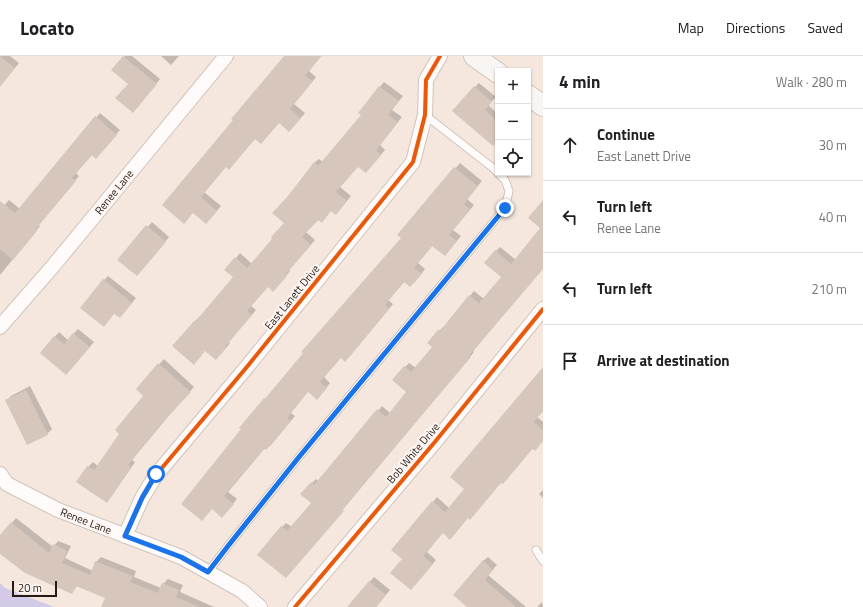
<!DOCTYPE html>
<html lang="en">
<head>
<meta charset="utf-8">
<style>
  body { margin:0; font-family:"Titillium Web",sans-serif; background:#f2f2f2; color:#202124 }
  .controls { position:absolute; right:12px; top:12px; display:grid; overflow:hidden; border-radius:0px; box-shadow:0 1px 3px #0004 }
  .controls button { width:36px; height:36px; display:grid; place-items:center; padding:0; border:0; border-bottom:1px solid #e0e0e0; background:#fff; color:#202124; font:20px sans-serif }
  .scale { position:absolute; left:12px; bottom:10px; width:45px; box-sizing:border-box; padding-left:4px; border:2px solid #251a13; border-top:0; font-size:11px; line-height:14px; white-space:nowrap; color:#251a13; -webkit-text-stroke:3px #fdf6f2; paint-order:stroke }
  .stop { position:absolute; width:12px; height:12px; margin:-9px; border:3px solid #1a73e8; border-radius:50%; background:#fff }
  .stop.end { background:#1a73e8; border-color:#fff; box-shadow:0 1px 4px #0008 }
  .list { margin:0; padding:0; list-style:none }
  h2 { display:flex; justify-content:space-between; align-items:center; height:52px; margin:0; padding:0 16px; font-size:17px }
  h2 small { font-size:13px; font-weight:400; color:#757577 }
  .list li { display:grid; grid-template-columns:26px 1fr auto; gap:12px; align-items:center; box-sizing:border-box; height:72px; padding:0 16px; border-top:1px solid #e0e0e0 }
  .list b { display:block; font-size:15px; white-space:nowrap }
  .list p { margin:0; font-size:13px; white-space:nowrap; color:#757577 }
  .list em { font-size:13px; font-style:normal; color:#757577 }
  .icon { flex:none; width:22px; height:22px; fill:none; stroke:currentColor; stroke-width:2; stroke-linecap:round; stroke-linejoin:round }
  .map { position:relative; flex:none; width:543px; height:551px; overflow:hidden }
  header { display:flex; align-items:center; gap:24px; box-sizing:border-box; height:56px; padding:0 20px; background:#fff; border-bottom:1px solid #e0e0e0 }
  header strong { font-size:19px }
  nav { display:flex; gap:22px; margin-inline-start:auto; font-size:14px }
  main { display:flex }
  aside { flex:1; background:#fff }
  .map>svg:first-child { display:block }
  .forest { fill:#d2cae6 }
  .shadow { fill:#0003 }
  .building { fill:#d7c6bb }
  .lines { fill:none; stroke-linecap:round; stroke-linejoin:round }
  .lane-casing { stroke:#cfc4bc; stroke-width:9 }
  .street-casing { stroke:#cfc4bc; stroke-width:16 }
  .secondary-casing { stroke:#cfc4bc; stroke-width:22 }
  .lane { stroke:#fefbfa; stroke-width:7 }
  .street { stroke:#fefbfa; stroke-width:14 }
  .secondary { stroke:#f9f5f3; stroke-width:20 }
  .cycleway-casing { stroke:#fdf6f2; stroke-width:6 }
  .cycleway { stroke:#e8590c; stroke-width:4 }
  .route { stroke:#1a73e8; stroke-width:5 }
  .labels { text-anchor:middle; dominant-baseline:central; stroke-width:4; stroke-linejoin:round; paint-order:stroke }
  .street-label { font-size:11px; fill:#251a13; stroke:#fdf6f2 }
</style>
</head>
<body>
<header>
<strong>Locato</strong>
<nav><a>Map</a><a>Directions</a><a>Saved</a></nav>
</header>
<main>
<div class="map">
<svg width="543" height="551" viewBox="0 0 543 551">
  <rect width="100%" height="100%" fill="#f5e7de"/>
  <path class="forest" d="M0 527 5 532 54 551H0Z"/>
  <path class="shadow" d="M0 0H10L19 7 0 30Z
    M125 0H132L160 23 137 51 129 28 113 14Z
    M161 0H179L171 9Z
    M285 0H321L309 15 316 21 294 48 305 57 294 70 279 66 255 82 226 110 204 136 221 150 210 163 193 156 234 64Z
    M384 26 403 40 392 54 402 61 380 89 385 94 370 112 358 110 340 131 351 140 340 153 331 154 319 163 306 176 315 184 289 214 290 215 277 230H268L251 250 256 254 228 286 230 287 221 298 194 266 199 261 200 262 234 221 226 213 236 202 240 197 252 208 285 167 289 140 314 107 319 103 323 106 362 59 359 57Z
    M479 27 496 41 488 49 498 58V84L493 89 475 31Z
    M100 57 120 74 100 97 92 98 76 117 79 120 38 169 40 170 0 219V154L9 144 20 153Z
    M460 107 482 125 467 143 474 149 453 174 461 180 449 194 433 189 418 207 425 213 415 226 405 225 388 244 393 248 350 300H341L324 321 330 327 321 338 308 335 291 357 295 360 271 389 266 393 265 392 228 436 237 443 226 456 212 452 242 373 265 343 402 182 398 179Z
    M543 148V211L473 295 474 296 290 517 282 471 286 467 292 471 313 447 312 427 316 423 318 425 382 350 390 357 407 336 405 311 409 307 416 312 434 291 439 275 443 271H444L474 235 484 243 503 221 496 195 500 191 516 204 542 172Z
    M152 166 169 181 141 215 119 204Z
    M108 220 136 242 124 256 104 224Z
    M78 273 94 286 71 313 41 297 59 276 68 284Z
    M164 303 194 331 166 363 132 404 135 406 111 441 107 445 88 411 93 406 98 410 145 340 137 333Z
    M543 312V355L537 361 543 366V385L533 392 507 423 501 426 468 461 443 476 427 496 436 504 415 529 403 503 433 446 437 441 449 452 466 433Z
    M30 330 52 373 47 378 6 345 11 340Z
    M543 434V442L539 438Z
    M16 462 53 491 58 485 71 490 65 502 93 515 96 506 101 501 136 515 134 521 161 532 163 528 168 523 183 529 180 536 214 551H102L106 541 77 530 72 537 0 496V481Z
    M488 501 497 509 488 519 526 551H468L483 505Z
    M374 521 390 534 376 551H348Z
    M542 546 543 551H537Z"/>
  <path class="building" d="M0 0 15 12 0 31Z
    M123 0 157 28 133 57 115 42 128 28 111 14Z
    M284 0H321L305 20 313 25 290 53 301 62 289 76 279 67 261 88 255 83 229 114 226 111 201 141 217 155 206 168 193 157 184 168 162 149 233 64 231 63Z
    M379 30 399 45 388 59 398 66 376 94 381 99 366 117 358 111 336 136 347 145 336 159 331 155 322 167 318 164 302 181 311 189 285 219 287 220 273 236 268 231 247 255 252 259 225 291 226 292 216 304 205 295 194 309 172 290 194 265 195 266 233 221 224 214 235 201 247 212 272 183 271 181 284 167 272 157 288 140 314 106 318 110 361 59 358 57Z
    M474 30 492 46 485 54 498 66V84L493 90 452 55Z
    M95 60 117 79 96 103 92 99 72 122 76 125 35 174 37 175 13 204 0 193V145L15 157Z
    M454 111 478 130 464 148 470 154 449 179 457 185 445 200 432 190 414 212 422 218 410 231 404 226 385 249 389 253 345 306 341 302 320 326 327 332 317 344 308 336 287 362 291 365 266 394 264 393 224 440 234 448 222 462 212 453 202 465 181 448 241 373 239 372 264 342 265 343 303 297 301 296 401 182 397 179Z
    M543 144V213L469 300 471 301 342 454 344 455 286 522 257 499 281 470 287 475 311 447 300 438 311 426 314 429 377 353 386 361 406 336 392 324 404 310 411 316 432 291 427 287 438 274 440 275 469 239 479 247 501 221 484 207 495 194 511 208 540 172 528 162Z
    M146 169 166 186 137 220 117 204Z
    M103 223 132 247 120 262 114 258 104 271 80 252Z
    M73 277 90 291 66 319 40 297 54 280 64 288Z
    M158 307 191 336 161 368 128 409 131 411 107 447 76 426 87 410 94 414 119 378 115 374 143 340 136 333Z
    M543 311V355L534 366 543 374V385L535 395 532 393 503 428 501 427 470 464 468 462 450 484 443 477 423 500 433 508 411 534 390 517 402 503 391 494 432 445 445 456 464 433 450 421Z
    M26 334 48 379 27 389 5 344Z
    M11 466 49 497 53 488 67 495 62 507 90 519 95 505 133 520 130 526 158 537 162 527 179 534 176 541 200 551H101L105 542 76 530 72 538 25 517 0 498V479Z
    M483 504 493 514 485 524 516 551H467L453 539Z
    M369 525 386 539 376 551H347Z"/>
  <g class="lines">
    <g class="lane-casing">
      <path id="lane" d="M536 494 543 505
        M208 516 228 490 299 401 505 152 509 135 505 124 493 112 425 59"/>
    </g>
    <g class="street-casing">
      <path id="street" d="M0 271 54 209 226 0
        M0 418 7 428 58 454 181 501 242 535 260 551
        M125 480 142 442 156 419 246 312 413 106 425 59 426 24 440 0
        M295 551 434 387 543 253"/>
    </g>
    <g class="secondary-casing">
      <path id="secondary" d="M474 0 498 17
        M528 39 543 50"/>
    </g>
    <use href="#lane" class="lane"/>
    <use href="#street" class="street"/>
    <use href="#secondary" class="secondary"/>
    <g class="cycleway-casing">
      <path id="cycleway" d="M125 480 142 442 156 419 246 312 413 106 425 59 426 24 440 0
        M295 551 434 387 543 253"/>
    </g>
    <use href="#cycleway" class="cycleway"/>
  </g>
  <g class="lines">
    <path class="route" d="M156 418 142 442 125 480 181 501 208 516 228 490 299 401 505 152"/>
  </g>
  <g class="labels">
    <g class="street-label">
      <text transform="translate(114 136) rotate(-51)">Renee Lane</text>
      <text transform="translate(292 241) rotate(-51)">East Lanett Drive</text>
      <text transform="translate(413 397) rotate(-50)">Bob White Drive</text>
      <text transform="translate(86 465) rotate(21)">Renee Lane</text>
    </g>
  </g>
</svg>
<div class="controls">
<button>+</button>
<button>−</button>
<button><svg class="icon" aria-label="locate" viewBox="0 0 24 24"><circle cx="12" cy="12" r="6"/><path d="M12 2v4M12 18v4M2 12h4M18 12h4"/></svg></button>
</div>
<div class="scale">20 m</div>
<div class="stop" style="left:156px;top:418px"></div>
<div class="stop end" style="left:505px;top:152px"></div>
</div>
<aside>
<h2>4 min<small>Walk · 280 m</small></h2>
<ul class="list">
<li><svg class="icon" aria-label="ahead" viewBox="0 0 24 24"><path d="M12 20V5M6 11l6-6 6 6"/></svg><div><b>Continue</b><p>East Lanett Drive</p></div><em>30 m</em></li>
<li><svg class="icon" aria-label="left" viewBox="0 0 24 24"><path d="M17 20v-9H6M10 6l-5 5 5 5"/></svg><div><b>Turn left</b><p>Renee Lane</p></div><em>40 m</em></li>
<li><svg class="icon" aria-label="left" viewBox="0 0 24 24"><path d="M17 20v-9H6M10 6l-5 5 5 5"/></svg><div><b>Turn left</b></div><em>210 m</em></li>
<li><svg class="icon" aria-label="arrive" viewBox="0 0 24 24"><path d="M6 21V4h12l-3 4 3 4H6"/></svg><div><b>Arrive at destination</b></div></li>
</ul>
</aside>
</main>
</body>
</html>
